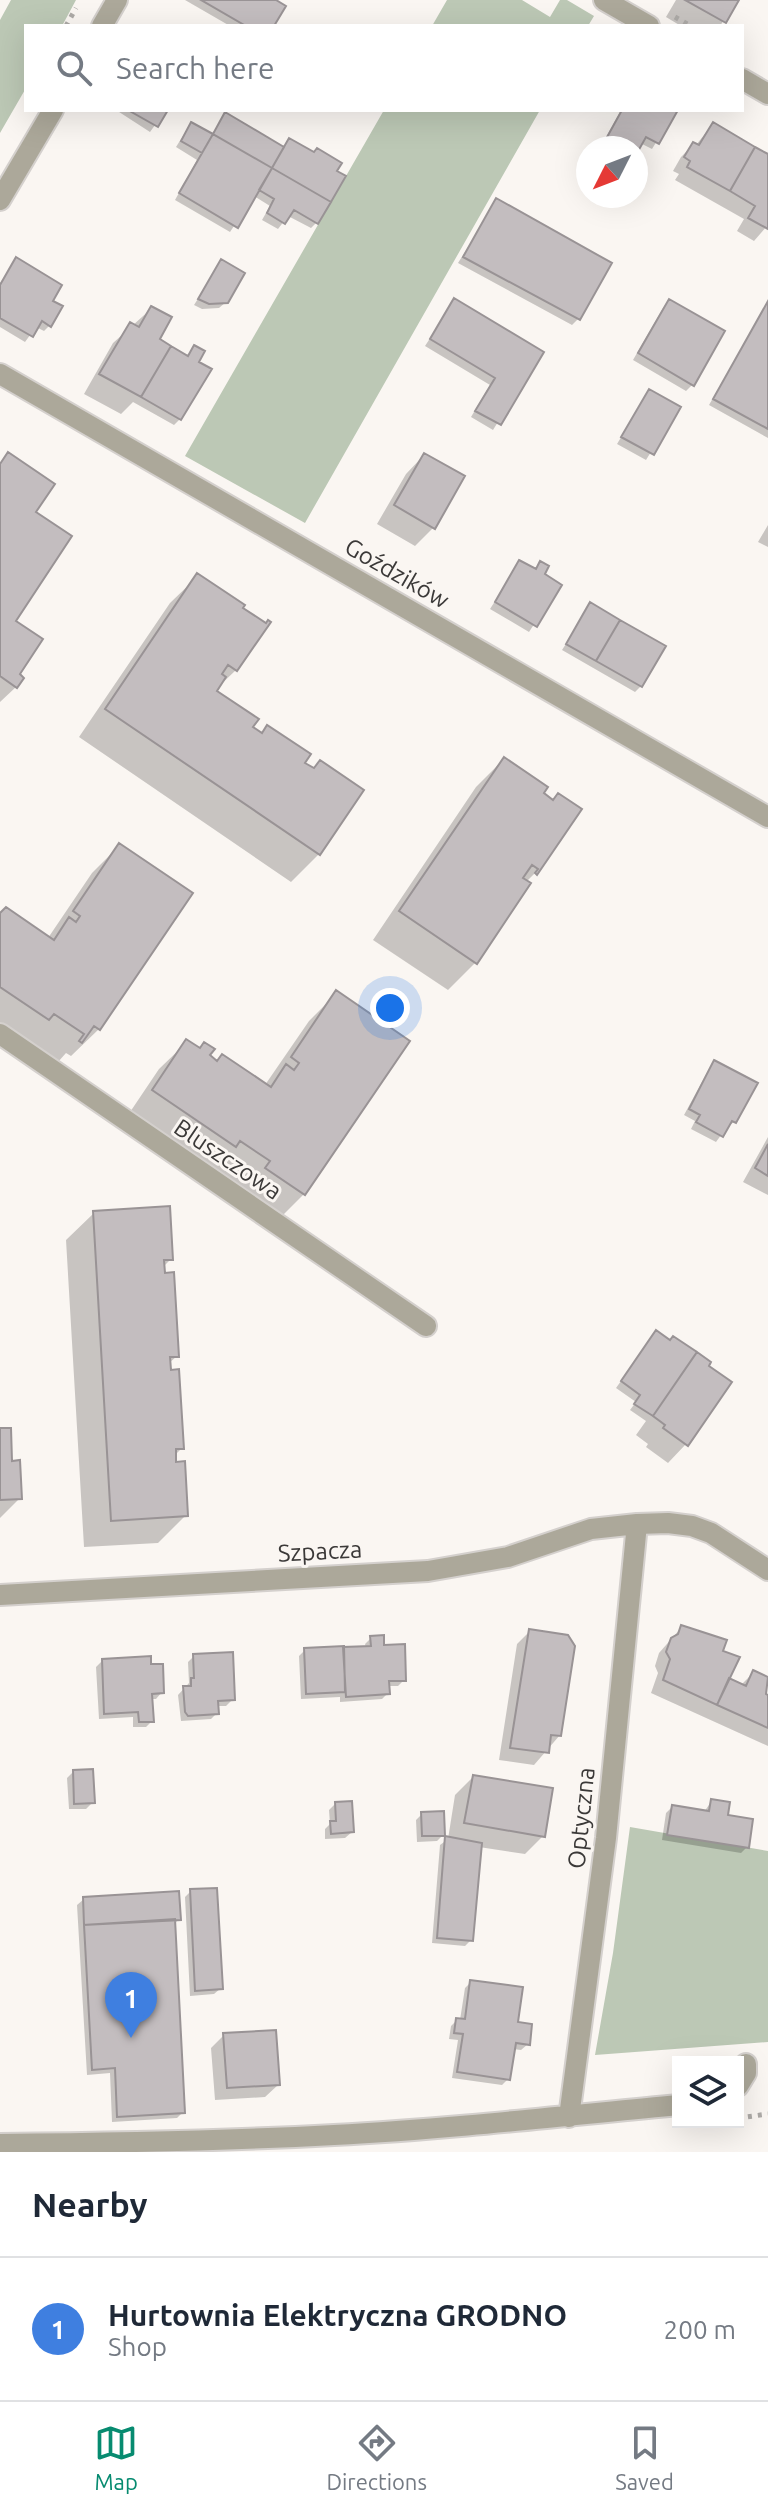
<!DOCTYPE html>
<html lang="en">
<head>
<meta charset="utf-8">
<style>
  body { margin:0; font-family:Ubuntu,sans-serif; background:#f2f2f3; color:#1f2937 }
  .controls { position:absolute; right:24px; bottom:24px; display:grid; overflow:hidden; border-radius:0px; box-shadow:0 8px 32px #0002 }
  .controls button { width:72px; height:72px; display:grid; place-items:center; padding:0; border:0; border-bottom:2px solid #e0e1e3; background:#fff; color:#1f2937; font:40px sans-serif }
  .compass { position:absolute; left:576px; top:136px; width:72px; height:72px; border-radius:50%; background:#fff; box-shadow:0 8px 32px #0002; rotate:228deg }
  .you { position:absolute; left:390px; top:1008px; width:28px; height:28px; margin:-20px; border:6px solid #fff; border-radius:50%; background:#1a73e8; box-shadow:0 0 0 12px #1a73e833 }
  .badge { display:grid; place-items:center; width:52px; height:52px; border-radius:50%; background:#078b70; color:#fff; font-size:26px; font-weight:700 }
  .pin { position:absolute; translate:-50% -66px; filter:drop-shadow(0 2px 4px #0008) }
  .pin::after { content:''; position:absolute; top:42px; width:28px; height:24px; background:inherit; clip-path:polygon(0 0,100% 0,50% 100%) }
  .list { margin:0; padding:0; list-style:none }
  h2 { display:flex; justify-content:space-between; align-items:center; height:104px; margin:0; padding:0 32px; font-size:34px }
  h2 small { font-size:26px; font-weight:400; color:#747a83 }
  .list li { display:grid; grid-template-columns:52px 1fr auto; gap:24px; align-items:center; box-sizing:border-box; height:144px; padding:0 32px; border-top:2px solid #e0e1e3 }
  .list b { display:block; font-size:30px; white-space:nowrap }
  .list p { margin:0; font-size:26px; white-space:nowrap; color:#747a83 }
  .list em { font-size:26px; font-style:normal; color:#747a83 }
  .icon { flex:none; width:44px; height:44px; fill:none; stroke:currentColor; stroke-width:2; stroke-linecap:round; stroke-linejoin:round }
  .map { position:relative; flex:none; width:768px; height:2152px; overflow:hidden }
  .search { position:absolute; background:#fff; box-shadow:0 8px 32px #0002; left:24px; right:24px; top:24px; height:88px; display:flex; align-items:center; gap:20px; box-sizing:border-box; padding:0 28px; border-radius:0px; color:#747a83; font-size:30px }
  .sheet { height:248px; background:#fff }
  nav { display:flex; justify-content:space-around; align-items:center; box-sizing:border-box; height:112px; border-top:2px solid #e0e1e3; background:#fff; font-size:22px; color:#747a83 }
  nav a { display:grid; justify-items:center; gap:4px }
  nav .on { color:#078b70 }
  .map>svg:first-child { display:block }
  .green { fill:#bcc8b5 }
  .shadow { fill:#0003 }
  .building { fill:#c3bdbf; stroke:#999395; stroke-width:2 }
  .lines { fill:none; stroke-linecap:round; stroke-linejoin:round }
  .minor-casing { stroke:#d4d0cd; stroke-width:24 }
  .path { stroke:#adaaa7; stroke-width:5; stroke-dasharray:4 6; stroke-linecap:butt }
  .minor { stroke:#aca89a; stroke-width:20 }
  .labels { text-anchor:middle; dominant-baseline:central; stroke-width:6; stroke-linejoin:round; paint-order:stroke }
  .street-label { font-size:24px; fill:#3b3938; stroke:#faf6f2 }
</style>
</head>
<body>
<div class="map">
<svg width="768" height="2152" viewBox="0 0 768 2152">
  <rect width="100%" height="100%" fill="#faf6f2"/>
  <path class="green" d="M11 0H76L62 26H26V88L0 133V20Z
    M447 0H522L550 17 560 0H567L594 16 588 26H432Z
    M384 110H540L305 523 185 456Z
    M630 1827 768 1851V2042L595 2055 613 1953Z"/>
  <path class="shadow" d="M185 0H272L271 26H230Z
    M676 0H737L720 26H681L666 17Z
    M116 110H166L150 132Z
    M621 110H676L652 149 640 143 636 151V148H600Z
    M225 115 282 148 289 141 317 222 311 228 288 216 278 229 262 220 270 206 254 196 230 232 175 200 197 160 176 147 186 131 192 125 211 135Z
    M713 124 768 155V225L754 241 737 231 744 219 675 180 679 174 673 171 681 157 694 144 696 145Z
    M497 201 578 319 572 325 458 263Z
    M16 260 50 302V325L44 331 36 327 25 342 0 327V283Z
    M222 261 226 302 219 308 202 309 194 305Z
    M455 300 541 352 493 430 471 417 490 385 425 346Z
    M669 301 722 332 692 385 686 391 633 360 663 308Z
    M768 302V438L709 405Z
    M152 308 157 339 187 357 195 348 180 419 174 425 133 402 121 414 84 394 113 343Z
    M649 391 678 408 646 460 617 444Z
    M9 454 34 512 13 621 16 687 0 702V463Z
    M424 455 462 477 433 528 415 546 377 524 406 474Z
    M768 525V547L758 542Z
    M520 562 534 570 541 563 542 575 559 586 529 632 490 609Z
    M198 576 266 626 236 670 214 691 250 728 260 735 268 727 303 763 319 854 291 882 79 737 170 603Z
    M591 605 641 686 635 692 562 650Z
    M504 759 541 793 539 869 526 882 475 963 448 990 373 940 476 787Z
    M119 846 99 1029 71 1056 66 1053 58 1062 0 1033V916L48 938 92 873Z
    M337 993 407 1041 304 1194 276 1222 126 1118 159 1069 187 1042 216 1062 265 1085 309 1021Z
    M715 1063 734 1122 727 1127 716 1142 691 1129 695 1121 684 1115 709 1069Z
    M768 1137V1195L743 1182Z
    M94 1213 171 1259 163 1267 177 1356 168 1364 182 1448 174 1456 186 1515 158 1543 84 1547 66 1240Z
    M651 1339 686 1444 668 1463 646 1447 648 1444 636 1435 646 1421 630 1410 636 1402 616 1388Z
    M0 1430 20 1498 0 1518Z
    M681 1628 720 1653 727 1679 740 1686 753 1673 768 1679 763 1695 768 1697V1746L651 1693 658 1673 655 1666 659 1653Z
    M530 1631 560 1735 534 1765 499 1760 517 1644Z
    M371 1638 382 1647 404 1680 398 1686H388V1693L382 1699 340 1702V1697L301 1699 299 1656 305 1650 366 1648 365 1644Z
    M194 1656 233 1699 226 1706H216L217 1713 211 1719 181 1721 178 1695 189 1683 188 1662Z
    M102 1661 162 1692 156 1699H151L152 1721 146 1727H133V1717L99 1719 96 1667Z
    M73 1772 93 1802 86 1809H69L67 1778Z
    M473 1777 543 1836 525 1854 479 1847 471 1940 465 1946 432 1943 440 1845 448 1839 455 1795Z
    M711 1802 747 1847 741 1853 662 1840 666 1813 672 1807 704 1812Z
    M335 1804 352 1832 345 1838 325 1839V1829L330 1824 329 1810Z
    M422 1814 443 1835 437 1841 417 1842 416 1820Z
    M191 1891 221 1988 214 1994 190 1996 185 1897Z
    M84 1899 179 1919 173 1925 183 2112 177 2118 112 2122 110 2073 87 2075 77 1905Z
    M471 1982 516 2024 528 2044 521 2050 513 2049 508 2079 502 2085 452 2078 458 2040 449 2039 451 2026 457 2020H460L465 1988Z
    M224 2035 278 2085 265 2097 215 2100 211 2048Z"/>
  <path class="building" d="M201 0H276L286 6 274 26H246Z
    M685 0H739L726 23Z
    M128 110H168L158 127Z
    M622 110H678L659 144 646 137 636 155V148H601Z
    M225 112 284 147 272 168 213 134Z
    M191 122 213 134 202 153 181 141Z
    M713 122 755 147 730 191 687 167 690 161 684 157 693 142 699 145Z
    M213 134 272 168 238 228 179 193Z
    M289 138 314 152 317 148 342 163 337 171 346 176 331 202 272 168Z
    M755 147 768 154V229L748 218 755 206 730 191Z
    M272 168 331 202 318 224 294 210 285 224 267 213 274 199 259 190Z
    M496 198 612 263 580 320 463 257Z
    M16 257 62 285 53 301 63 306 51 327 42 321 33 337 0 318V285Z
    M221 259 245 273 228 303 209 304 198 299Z
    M454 298 544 352 501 425 475 411 495 378 430 339Z
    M669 299 725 331 694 386 638 353Z
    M768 301V429L713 399Z
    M151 306 172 317 160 339 171 346 141 397 99 374 130 322 139 327Z
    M194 345 205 351 199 362 212 369 181 420 141 397 171 346 188 356Z
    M649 389 681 407 654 455 621 437Z
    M8 452 55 484 36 512 72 536 16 621 43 639 20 674 24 678 17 688 0 676V464Z
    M424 453 465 476 435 529 394 505Z
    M519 560 536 569 540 561 549 566 545 574 562 585 537 627 495 602Z
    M197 573 245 605 243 608 266 623 268 620 271 622 237 671 228 665 222 674 226 677 217 691 259 719 253 727 262 733 267 725 311 754 305 763 314 768 320 760 364 790 320 855 105 709Z
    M590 602 620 620 596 661 566 644Z
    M620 620 666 646 642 687 596 661Z
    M504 757 548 787 544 793 553 800 558 793 582 809 537 875 535 873 538 869 532 865 523 878 531 883 477 964 399 911Z
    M119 843 193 893 100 1030 94 1026 82 1043 79 1041 84 1034 54 1014 49 1020 0 987V913L6 907 54 940 69 917 76 922 80 916 73 911Z
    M336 990 410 1041 305 1195 265 1168 270 1161 240 1141 236 1147 152 1090 186 1039 200 1048 204 1042 215 1049 210 1055 217 1061 222 1054 271 1087 286 1064 294 1070 299 1063 291 1057Z
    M714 1060 758 1083 736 1123 732 1121 723 1137 696 1122 700 1115 689 1109Z
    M768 1144V1176L755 1168Z
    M170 1206 173 1260H164L165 1273 174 1272 179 1357H170L171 1370 179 1369 184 1449H176V1462L185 1461 188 1516 111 1521 93 1211Z
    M656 1330 670 1340 673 1336 697 1352 653 1416 634 1404 640 1395 621 1381Z
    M697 1352 711 1362 709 1366 732 1382 688 1446 663 1428 665 1425 653 1416Z
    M0 1428H11L12 1461 20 1460 22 1499 0 1500Z
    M681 1625 727 1640 723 1651 740 1657 717 1705 663 1680 670 1659 666 1652 671 1638 678 1634Z
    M529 1629 568 1635 575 1646 561 1736 551 1735 549 1753 510 1748Z
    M384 1635V1645L405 1644 406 1681H389L390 1694 346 1697 343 1647 371 1646 370 1636Z
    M344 1646 345 1692 306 1694 304 1648Z
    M233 1652 235 1700 218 1701 219 1714 188 1716 185 1712 183 1686H191V1678H194L193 1654Z
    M151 1656V1664H163L164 1693 152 1694 154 1722H139L138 1712 104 1714 102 1659Z
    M753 1670 768 1677 766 1694 768 1695V1728L717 1705 729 1678 746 1686Z
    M93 1769 95 1803 74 1804 73 1770Z
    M473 1775 553 1788 545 1837 464 1823Z
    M711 1799 730 1802 728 1815 753 1819 749 1848 667 1835 672 1805 709 1811Z
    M352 1801 354 1832 331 1834 330 1821H336L335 1802Z
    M444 1811 445 1836H422L421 1812Z
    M445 1836 482 1843 473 1941 437 1938Z
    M217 1888 223 1989 195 1991 190 1889Z
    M179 1891 181 1920 84 1925 83 1897Z
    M175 1919 185 2113 117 2117 115 2068 92 2070 84 1925Z
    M470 1980 523 1987 518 2022 532 2024 530 2045 516 2043 510 2080 457 2072 463 2034 454 2033 456 2018 465 2019Z
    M276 2030 280 2085 227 2088 223 2033Z"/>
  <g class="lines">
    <g class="minor-casing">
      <path id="minor" d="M604 0 649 26
        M102 26 117 0
        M742 79 768 94
        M0 200 53 110
        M0 374 768 817
        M0 1034 426 1326
        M0 1595 428 1571 508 1557 591 1529 637 1524 668 1523 692 1526 711 1533 768 1570
        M738 2086 746 2073V2064
        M569 2117 606 1838 637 1524
        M0 2144C111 2143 222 2141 334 2135 449 2129 563 2116 678 2105"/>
    </g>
    <path class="path" d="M675 17 691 26
      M66 26 76 8
      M738 2118 768 2114"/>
    <use href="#minor" class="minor"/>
  </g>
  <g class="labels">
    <g class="street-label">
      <text transform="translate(397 573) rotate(30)">Goździków</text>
      <text transform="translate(228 1159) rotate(34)">Bluszczowa</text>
      <text transform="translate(320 1551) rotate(-3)">Szpacza</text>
      <text transform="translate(581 1818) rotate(-84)">Optyczna</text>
    </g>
  </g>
</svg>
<div class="controls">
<button><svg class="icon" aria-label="layers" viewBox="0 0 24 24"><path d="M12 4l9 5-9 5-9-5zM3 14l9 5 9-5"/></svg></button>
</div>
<svg class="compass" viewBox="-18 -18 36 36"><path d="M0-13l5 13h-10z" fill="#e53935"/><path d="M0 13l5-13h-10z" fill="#747a83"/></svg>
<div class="you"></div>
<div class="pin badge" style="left:131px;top:2038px;background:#3f7fe0">1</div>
<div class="search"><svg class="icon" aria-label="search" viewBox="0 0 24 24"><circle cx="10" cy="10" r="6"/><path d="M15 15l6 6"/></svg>Search here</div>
</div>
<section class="sheet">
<h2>Nearby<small></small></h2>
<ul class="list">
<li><span class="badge" style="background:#3f7fe0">1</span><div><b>Hurtownia Elektryczna GRODNO</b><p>Shop</p></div><em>200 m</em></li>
</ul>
</section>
<nav>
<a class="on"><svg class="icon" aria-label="map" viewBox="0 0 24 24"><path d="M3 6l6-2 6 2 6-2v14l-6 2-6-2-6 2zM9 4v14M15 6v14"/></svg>Map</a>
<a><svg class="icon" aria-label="directions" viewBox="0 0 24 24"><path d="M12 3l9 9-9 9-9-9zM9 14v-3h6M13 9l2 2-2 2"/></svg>Directions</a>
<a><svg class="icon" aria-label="saved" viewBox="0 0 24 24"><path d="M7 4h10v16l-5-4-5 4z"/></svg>Saved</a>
</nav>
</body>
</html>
